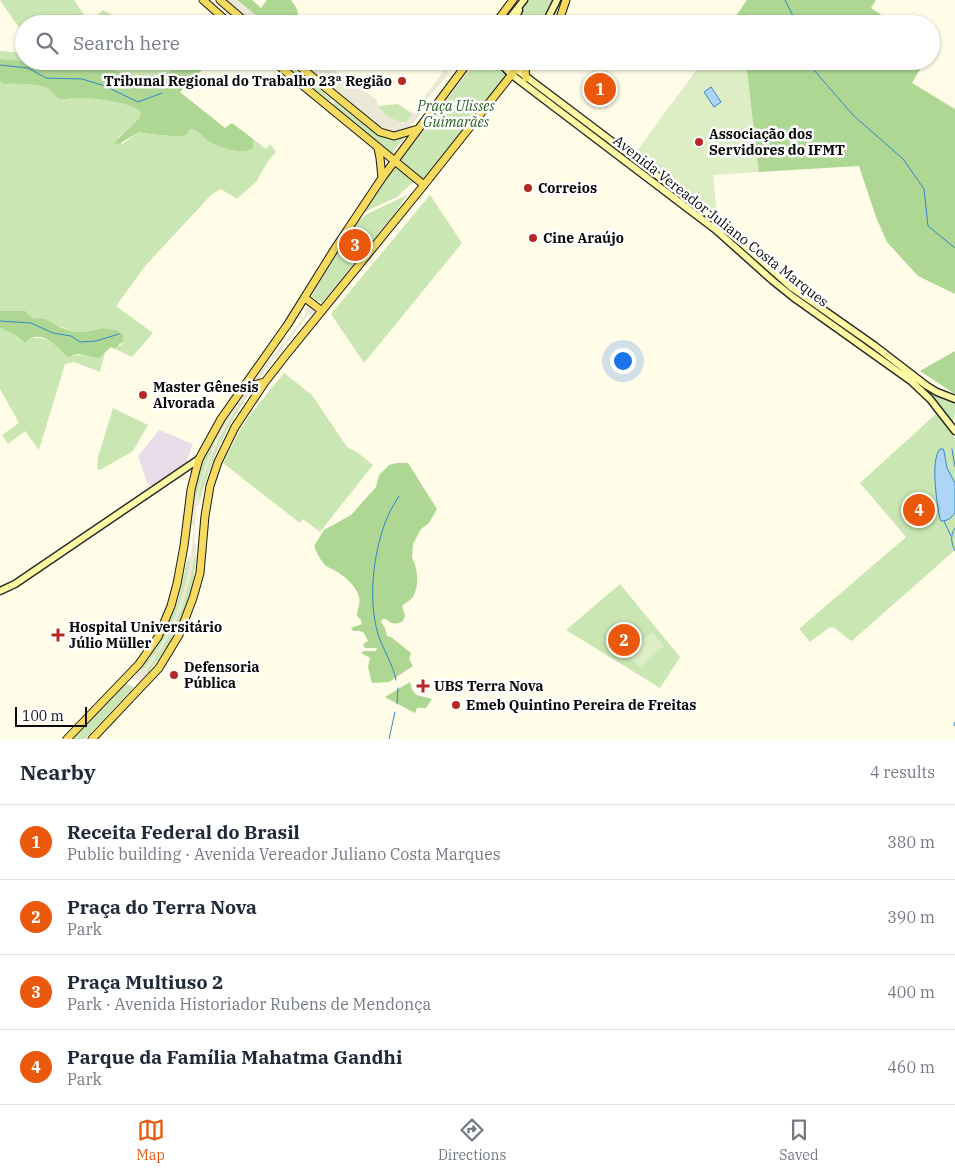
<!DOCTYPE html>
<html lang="en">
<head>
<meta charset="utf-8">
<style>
  body { margin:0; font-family:"IBM Plex Serif",serif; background:#f6f6f7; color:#1f2937 }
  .scale { position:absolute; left:15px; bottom:12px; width:72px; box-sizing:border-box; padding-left:5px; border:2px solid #0a0a0a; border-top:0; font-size:14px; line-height:18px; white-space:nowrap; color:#0a0a0a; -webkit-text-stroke:4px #fff; paint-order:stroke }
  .you { position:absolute; left:622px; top:360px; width:18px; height:18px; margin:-12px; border:4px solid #fff; border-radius:50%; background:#1a73e8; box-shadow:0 0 0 8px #1a73e833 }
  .badge { display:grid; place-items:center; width:32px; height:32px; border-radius:50%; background:#ea580c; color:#fff; font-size:16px; font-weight:700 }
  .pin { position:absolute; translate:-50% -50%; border:2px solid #fff; box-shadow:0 1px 5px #0006 }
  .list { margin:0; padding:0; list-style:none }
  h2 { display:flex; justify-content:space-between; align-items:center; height:65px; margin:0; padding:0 20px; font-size:21px }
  h2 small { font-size:16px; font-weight:400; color:#747a83 }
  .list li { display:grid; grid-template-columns:32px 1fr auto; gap:15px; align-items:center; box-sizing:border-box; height:75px; padding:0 20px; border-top:1px solid #e0e1e3 }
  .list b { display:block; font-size:19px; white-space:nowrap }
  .list p { margin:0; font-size:16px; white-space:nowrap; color:#747a83 }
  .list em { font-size:16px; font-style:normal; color:#747a83 }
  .icon { flex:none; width:28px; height:28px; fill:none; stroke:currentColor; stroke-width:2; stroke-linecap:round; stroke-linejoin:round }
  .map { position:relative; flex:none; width:955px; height:739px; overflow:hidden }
  .search { position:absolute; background:#fff; box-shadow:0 1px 4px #0004; left:15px; right:15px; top:15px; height:55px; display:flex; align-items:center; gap:12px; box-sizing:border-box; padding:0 18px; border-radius:28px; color:#747a83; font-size:19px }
  .sheet { height:365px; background:#fff }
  nav { display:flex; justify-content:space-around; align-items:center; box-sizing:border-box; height:70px; border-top:1px solid #e0e1e3; background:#fff; font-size:14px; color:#747a83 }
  nav a { display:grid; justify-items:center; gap:2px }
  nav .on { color:#ea580c }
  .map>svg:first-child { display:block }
  .industrial { fill:#e9dde9 }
  .green { fill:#cae7b3 }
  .forest { fill:#add792 }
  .pitch { fill:#ddeec4 }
  .plaza { fill:#ece8d8 }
  .water { fill:#add5f5; stroke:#3585ca }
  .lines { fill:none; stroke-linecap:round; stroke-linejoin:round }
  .stream { stroke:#3585ca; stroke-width:1 }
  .secondary-casing { stroke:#2c2c2c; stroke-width:9 }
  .primary-casing { stroke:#1b1b1b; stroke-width:9 }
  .secondary { stroke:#fefaa3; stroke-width:6 }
  .primary { stroke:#f7db5f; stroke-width:7 }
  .poi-dot { fill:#b62825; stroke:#fff; stroke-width:2 }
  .labels { text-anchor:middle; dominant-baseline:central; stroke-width:5; stroke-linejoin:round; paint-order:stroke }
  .poi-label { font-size:14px; font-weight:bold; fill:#0a0a0a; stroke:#fff; text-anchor:start }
  .park-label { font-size:14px; font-style:italic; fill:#265f1d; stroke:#fff }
  .street-label { font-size:14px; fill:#0a0a0a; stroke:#fff }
</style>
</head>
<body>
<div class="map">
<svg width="955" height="739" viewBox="0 0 955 739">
  <rect width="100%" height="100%" fill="#fffce7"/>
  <path class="industrial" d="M159 430 193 444 186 463 152 486 147 483 138 456Z"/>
  <path class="green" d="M0 0H74L86 18 91 20 103 10 110 14 118 24H24V35Z
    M527 0H552L539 24H508Z
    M0 51 24 53V61L0 59Z
    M25 61H167L171 66V70L164 77 152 83 141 82 103 64 71 65Z
    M278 61H285L331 99 330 101Z
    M476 61H515L502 81 426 178 423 179 400 161Z
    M0 81 3 84C14 83 35 84 46 87 52 89 54 97 60 99 65 100 70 98 75 98 88 97 136 102 141 113L135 124 118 137 122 144 139 132C146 134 181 138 185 135 188 133 189 131 191 129H194L206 139 253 148V139L266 149 270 144 276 152 268 161 256 182 237 199 221 189 212 194 146 265 116 306 153 333 132 357 115 349 122 344 117 330 104 328 85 332H74L42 319 33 318 28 313 19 311H0Z
    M335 102 377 135 390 138 405 137 391 154 332 106Z
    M398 104 413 114 406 122C393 123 385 116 378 106Z
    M396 166 413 182 397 197 362 213Z
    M407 195 395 213 322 303 311 297 351 230 357 222 369 213Z
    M430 195 462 243 364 363 331 314Z
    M0 328 15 335 23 342H27L32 338C51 337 54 345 68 357 80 353 90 357 102 356L105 352 100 372 74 362 65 364 39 450 25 431 8 444 2 435 19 423 0 389Z
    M284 373 312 395 347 447 357 452 373 465 320 532 303 519 300 523 223 463 238 434 249 416Z
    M918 381 955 402V412L952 424 930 394Z
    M244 391 214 444 196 497 193 499C195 459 221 423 244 391Z
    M246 395H248C226 427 210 462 200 500L198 498C205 460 224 427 246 395Z
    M113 408 148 425 133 451 100 470 97 469 98 457Z
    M937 413 955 438V550L853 640 851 641 835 628 830 627 810 642 799 629 906 537 860 483Z
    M196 555C194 599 175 641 147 674L146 671C173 634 186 602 194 557Z
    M188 558 190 562C184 601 170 637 144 669H140C156 648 170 626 178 600 182 587 184 572 188 558Z
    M620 584 680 657 660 688 566 630Z
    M127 684 134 687 85 739H74L124 685Z"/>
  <path class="forest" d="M237 0H252L261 8 267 0H291L297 9 298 14 292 24H267Z
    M747 0H876L871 8 895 24H730Z
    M0 59 71 65 103 64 141 82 152 83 164 77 171 70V66L167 61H204L208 64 180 92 225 128 232 123 253 139V148C241 156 219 147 207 140 202 136 197 130 191 129 189 130 188 133 186 135 181 138 146 134 139 132L117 145 115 143C122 131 136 127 141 113 136 102 88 97 75 98 70 98 65 100 60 99 54 97 52 89 45 87 36 84 13 83 3 84L0 81Z
    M725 61H925L912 83 955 109V294L918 276 887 242 876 217 859 166 759 172Z
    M0 311H25L33 318 45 319 62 328 74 332H85L104 328 117 330 123 335V341L115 349 111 347 99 358 78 354 68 357C58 349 46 332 31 338 29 340 27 342 25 343L15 335 0 328Z
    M955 351V394L920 371Z
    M397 463H408L437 509 429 523 421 529 413 544 412 558C418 568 419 584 414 595 412 600 405 603 402 606L405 616 403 621C396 625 391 624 386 619H382L381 622 385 628 387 636 391 637 411 653 409 659 413 666 389 682 372 683 368 667 370 658 361 653 364 651H376L377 648H365L363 644 368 641 364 633 360 631H353L351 628 362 624 361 620 357 616C357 608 362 602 358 594 355 585 344 576 336 571 333 569 329 568 326 566 320 560 317 553 314 546L324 530 351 515 376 487 379 475 389 465Z
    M410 682C414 699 418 694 432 699L426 708H417L415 713 385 697Z"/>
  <path class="pitch" d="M703 61H746L759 172 713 175 717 214 636 157V152Z
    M652 632 664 646 640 668 628 654Z"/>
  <path class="plaza" d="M225 0H236L267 24H254Z
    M300 61H321L377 100 378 106 386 116 403 123 406 122 445 69 449 74 422 105 423 106 422 112 410 127 392 132 379 126Z
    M308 304 316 310 312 315H308L257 382H252L294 330 306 314 304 309Z
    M248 387 252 389 238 407 222 432 202 481 198 498 200 502 199 505 196 506 194 543H196V555L194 557 189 582 181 611 164 645 147 670V674L140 681 133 678 140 669 145 668 162 644 174 621 184 591 190 562 188 558 191 556 194 525H191L193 499 196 497 206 464 221 429Z"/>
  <path class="water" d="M711 87 721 102 714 107 704 92Z
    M940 449H943L944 451 947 468 955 483V513C951 518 948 521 941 521L940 519C937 504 930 460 940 449Z"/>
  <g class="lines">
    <path class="stream" d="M785 0 797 24
      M806 61 853 115 903 159 924 189 928 226 955 248
      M0 65 28 68 46 78 82 79 105 86 138 102 162 93
      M0 321 31 323 53 333 71 336 80 342 96 341 119 334
      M952 449 955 467
      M944 521 951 536
      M955 551C951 542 950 536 955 528
      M396 680C393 664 383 650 378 634 368 600 373 556 385 523 388 514 394 504 399 496
      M397 704 398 688
      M954 726 955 722
      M389 739 395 712"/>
    <g class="secondary-casing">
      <path id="secondary" d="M505 24 524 0
        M513 24 519 10
        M545 24 557 0
        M498 61 512 75 716 230 773 281 793 297 911 381 930 399 955 431
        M517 67 516 69 712 217 791 287 875 346 927 386 937 392 955 399
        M0 591 15 584 199 459"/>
    </g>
    <g class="primary-casing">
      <path id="primary" d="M203 0 230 24
        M220 0 248 24
        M495 24 513 0
        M558 24 566 0
        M273 61 424 185
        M293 61 380 132 394 136 418 129
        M526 78 525 71 529 61
        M378 148 380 158 382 178
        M305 298 322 311
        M246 383 254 385 265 382
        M67 739 139 664 158 637 171 606 177 584 184 546 191 490 196 470 199 459 221 419 288 324 334 250 382 178 469 61
        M92 739 159 668 179 635 193 598 200 573 205 516 210 486 218 462 235 427 265 382 286 355 424 185 516 69 527 61"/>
    </g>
    <use href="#secondary" class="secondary"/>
    <use href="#primary" class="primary"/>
  </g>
  <g class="poi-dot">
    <circle cx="402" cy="81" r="5"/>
    <circle cx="699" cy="142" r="5"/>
    <circle cx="528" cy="188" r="5"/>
    <circle cx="533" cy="238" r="5"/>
    <circle cx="143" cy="395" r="5"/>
    <path d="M55.5 627.5h5v5h5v5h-5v5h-5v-5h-5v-5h5z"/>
    <circle cx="174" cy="675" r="5"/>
    <path d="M420.5 678.5h5v5h5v5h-5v5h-5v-5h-5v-5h5z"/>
    <circle cx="456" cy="705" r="5"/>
  </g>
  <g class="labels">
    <g class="poi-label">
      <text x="392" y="81" text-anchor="end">Tribunal Regional do Trabalho 23ª Região</text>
      <text x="709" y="134">Associação dos<tspan x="709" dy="16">Servidores do IFMT</tspan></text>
      <text x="538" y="188">Correios</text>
      <text x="543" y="238">Cine Araújo</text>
      <text x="153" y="387">Master Gênesis<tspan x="153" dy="16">Alvorada</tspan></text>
      <text x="69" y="627">Hospital Universitário<tspan x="69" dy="16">Júlio Müller</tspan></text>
      <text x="184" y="667">Defensoria<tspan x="184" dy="16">Pública</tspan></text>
      <text x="434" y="686">UBS Terra Nova</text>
      <text x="466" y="705">Emeb Quintino Pereira de Freitas</text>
    </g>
    <g class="park-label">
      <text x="456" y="106">Praça Ulisses<tspan x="456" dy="16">Guimarães</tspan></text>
    </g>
    <g class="street-label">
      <text transform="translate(721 221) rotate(38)">Avenida Vereador Juliano Costa Marques</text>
    </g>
  </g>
</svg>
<div class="scale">100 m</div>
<div class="you"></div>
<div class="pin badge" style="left:600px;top:89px">1</div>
<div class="pin badge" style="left:624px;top:640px">2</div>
<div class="pin badge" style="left:355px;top:245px">3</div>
<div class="pin badge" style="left:919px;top:510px">4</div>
<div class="search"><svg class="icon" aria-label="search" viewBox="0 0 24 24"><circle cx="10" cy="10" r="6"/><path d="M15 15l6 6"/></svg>Search here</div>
</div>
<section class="sheet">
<h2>Nearby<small>4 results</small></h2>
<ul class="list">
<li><span class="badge">1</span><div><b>Receita Federal do Brasil</b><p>Public building · Avenida Vereador Juliano Costa Marques</p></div><em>380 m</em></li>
<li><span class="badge">2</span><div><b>Praça do Terra Nova</b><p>Park</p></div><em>390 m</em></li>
<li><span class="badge">3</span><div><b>Praça Multiuso 2</b><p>Park · Avenida Historiador Rubens de Mendonça</p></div><em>400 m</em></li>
<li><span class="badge">4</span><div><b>Parque da Família Mahatma Gandhi</b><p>Park</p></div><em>460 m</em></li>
</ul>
</section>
<nav>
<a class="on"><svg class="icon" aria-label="map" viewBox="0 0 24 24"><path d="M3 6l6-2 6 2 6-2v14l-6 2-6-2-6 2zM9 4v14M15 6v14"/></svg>Map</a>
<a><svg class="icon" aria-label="directions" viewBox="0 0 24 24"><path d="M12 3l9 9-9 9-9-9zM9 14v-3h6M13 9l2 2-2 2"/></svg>Directions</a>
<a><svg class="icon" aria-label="saved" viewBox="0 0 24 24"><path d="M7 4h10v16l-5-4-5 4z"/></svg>Saved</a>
</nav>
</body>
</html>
